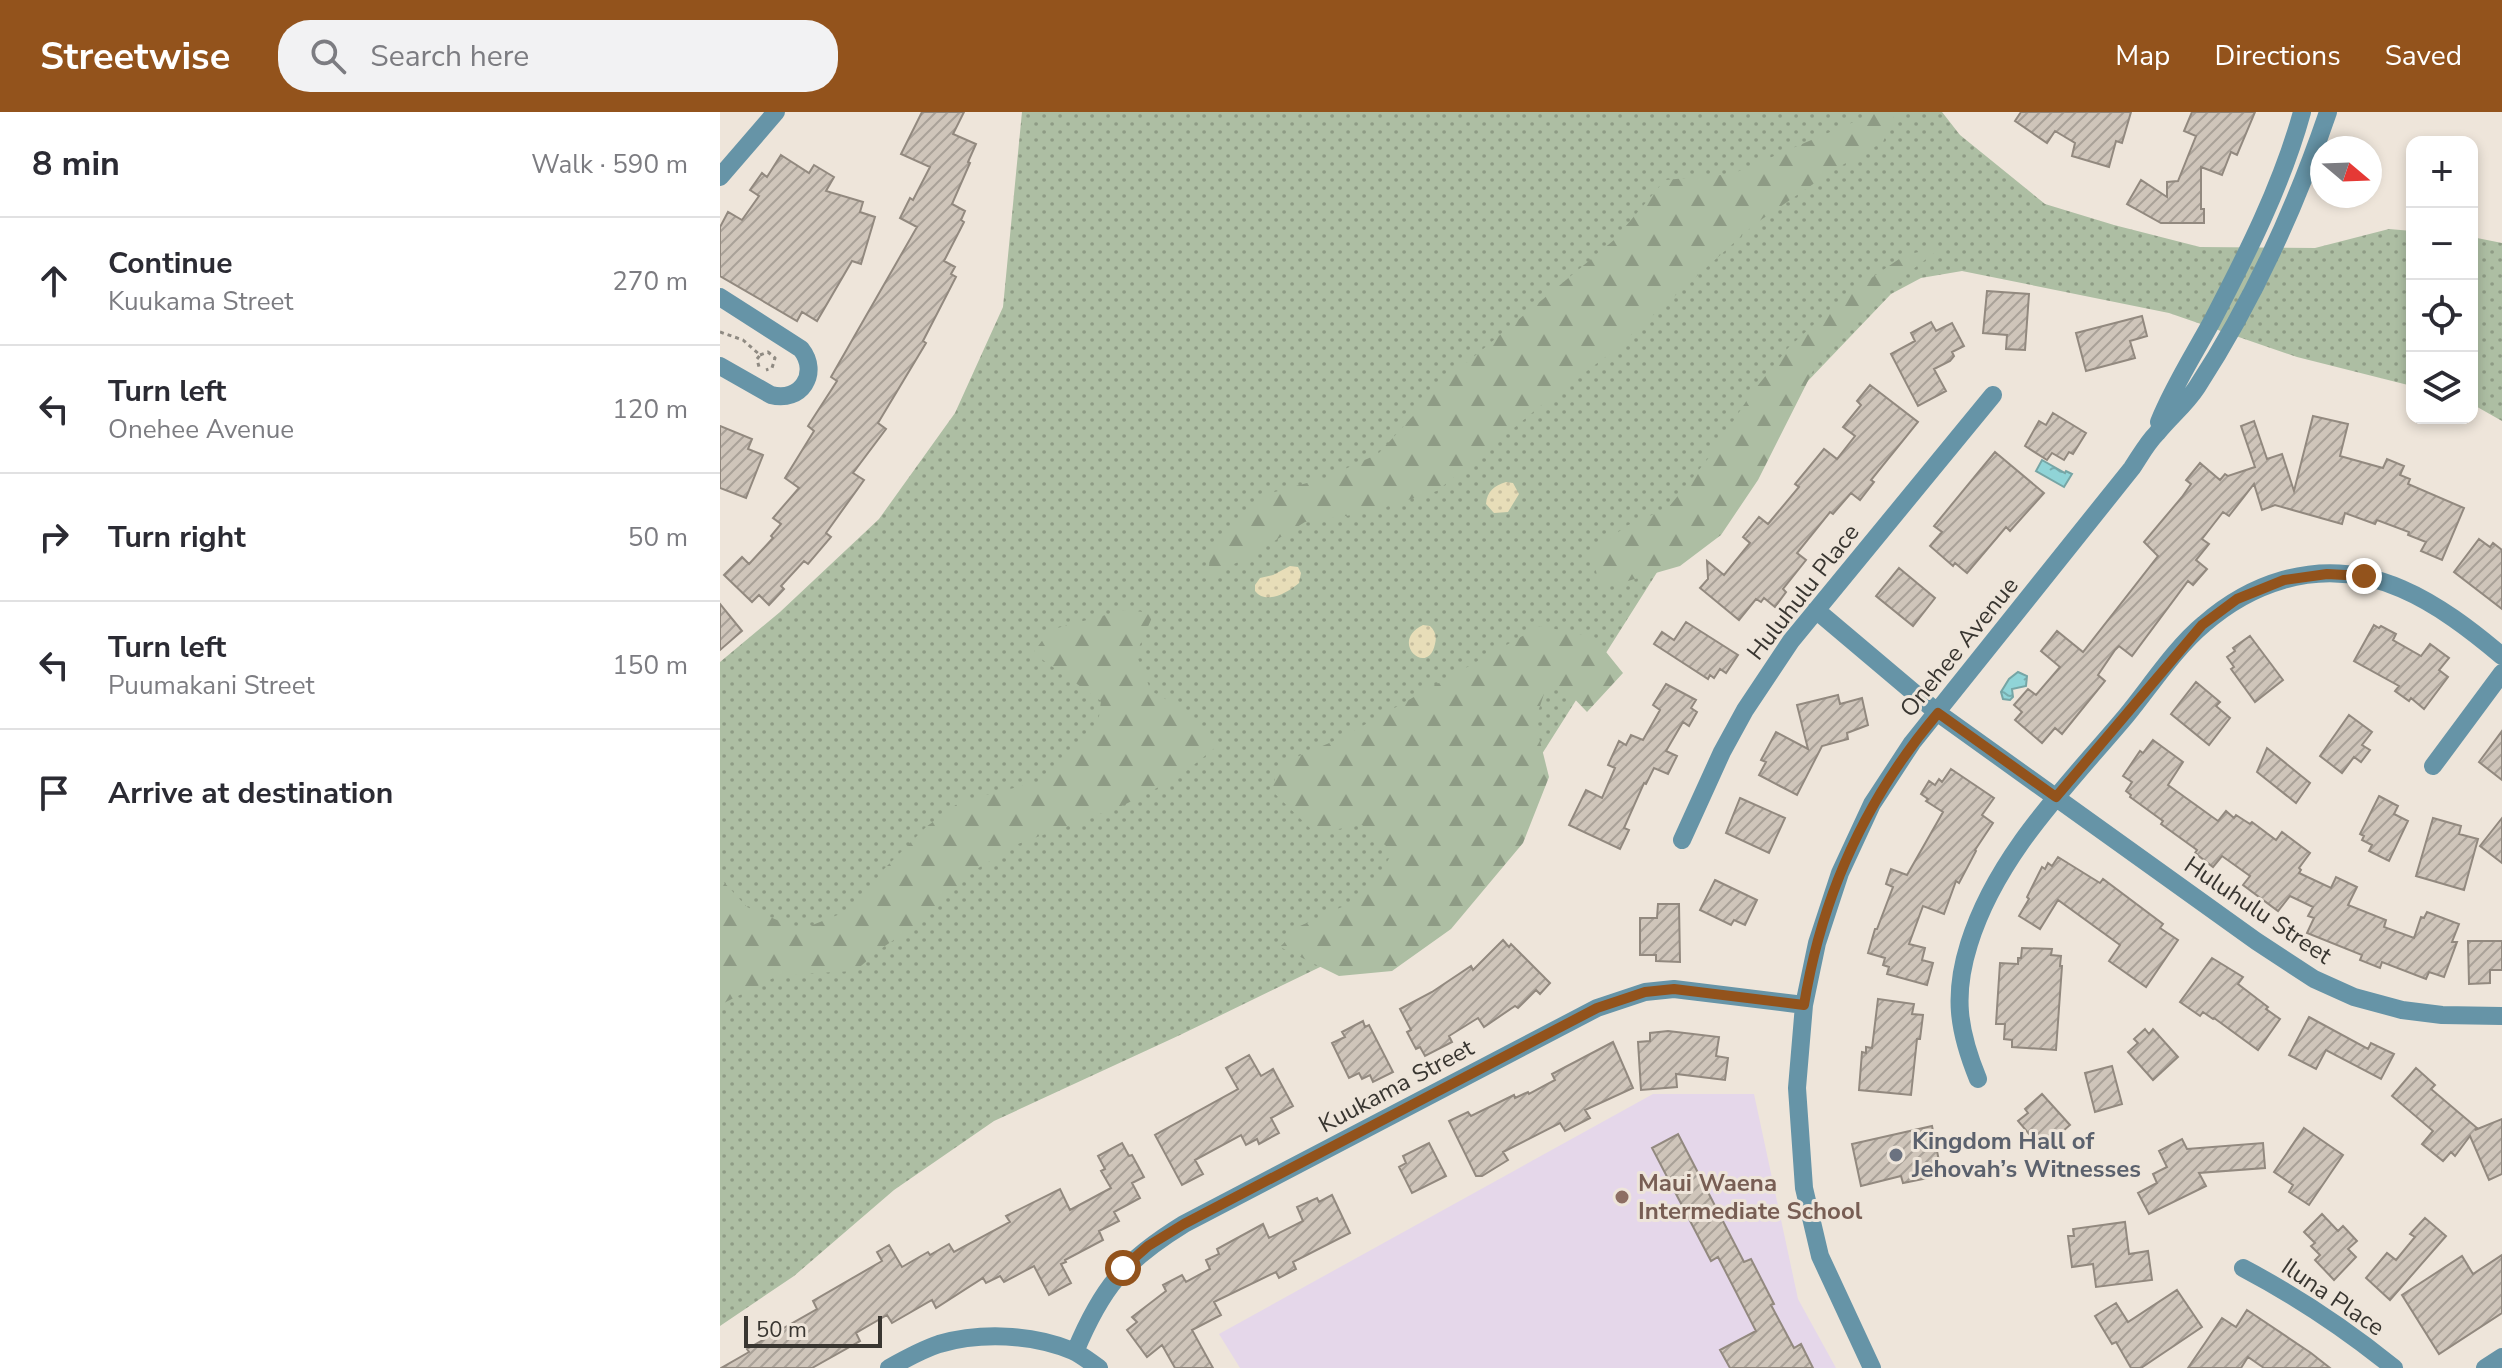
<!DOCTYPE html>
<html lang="en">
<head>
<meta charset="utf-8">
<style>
  body { margin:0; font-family:"Nunito Sans",sans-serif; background:#f2f2f3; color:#2b2b33 }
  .controls { position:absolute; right:24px; top:24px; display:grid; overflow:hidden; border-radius:16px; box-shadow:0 4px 12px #0003 }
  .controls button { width:72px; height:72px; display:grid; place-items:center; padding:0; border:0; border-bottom:2px solid #e1e1e2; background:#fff; color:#2b2b33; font:40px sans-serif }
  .compass { position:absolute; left:1590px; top:24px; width:72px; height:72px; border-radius:50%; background:#fff; box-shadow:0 4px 12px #0003; rotate:109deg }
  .scale { position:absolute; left:24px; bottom:20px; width:138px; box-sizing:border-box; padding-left:8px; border:4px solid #393631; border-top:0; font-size:22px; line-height:28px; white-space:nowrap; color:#393631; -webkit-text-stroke:6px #eee5da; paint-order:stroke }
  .stop { position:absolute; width:24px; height:24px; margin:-18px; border:6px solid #93531c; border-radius:50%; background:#fff }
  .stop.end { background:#93531c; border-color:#fff; box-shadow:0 2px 8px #0008 }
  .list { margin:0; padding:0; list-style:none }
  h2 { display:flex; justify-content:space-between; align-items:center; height:104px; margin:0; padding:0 32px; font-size:34px }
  h2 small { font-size:26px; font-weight:400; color:#7c7c81 }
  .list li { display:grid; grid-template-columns:52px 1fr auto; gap:24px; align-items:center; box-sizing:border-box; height:128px; padding:0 32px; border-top:2px solid #e1e1e2 }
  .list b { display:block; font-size:30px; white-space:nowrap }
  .list p { margin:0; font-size:26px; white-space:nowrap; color:#7c7c81 }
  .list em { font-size:26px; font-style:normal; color:#7c7c81 }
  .icon { flex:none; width:44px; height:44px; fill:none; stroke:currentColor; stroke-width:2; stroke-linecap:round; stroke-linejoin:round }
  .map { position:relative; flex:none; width:1782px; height:1256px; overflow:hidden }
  header { display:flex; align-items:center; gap:48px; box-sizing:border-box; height:112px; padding:0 40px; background:#93531c; color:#fff }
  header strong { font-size:38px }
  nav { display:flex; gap:44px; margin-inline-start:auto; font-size:28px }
  .search { width:560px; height:72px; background:#f2f2f3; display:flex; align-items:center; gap:20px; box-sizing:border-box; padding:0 28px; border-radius:32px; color:#7c7c81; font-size:30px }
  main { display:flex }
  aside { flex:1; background:#fff }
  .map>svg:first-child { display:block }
  .education { fill:#e5d7ea }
  .grass { fill:url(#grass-dots) }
  .forest { fill:url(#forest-firs) }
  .sand { fill:url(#sand-dots) }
  .water { fill:url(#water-ripples); stroke:#76a5a5; stroke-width:2 }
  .building { fill:url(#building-hatch); stroke:#92897f; stroke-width:2 }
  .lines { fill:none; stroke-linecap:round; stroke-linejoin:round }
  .path { stroke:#8f8a82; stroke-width:3; stroke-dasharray:4 4; stroke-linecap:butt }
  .minor { stroke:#6694a7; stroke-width:18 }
  .route { stroke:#93531c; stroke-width:10 }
  .worship-dot { fill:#6b7280; stroke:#eee5da; stroke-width:3 }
  .education-dot { fill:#8d6e63; stroke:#eee5da; stroke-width:3 }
  .labels { text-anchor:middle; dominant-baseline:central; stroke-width:6; stroke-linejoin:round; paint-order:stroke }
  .street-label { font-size:24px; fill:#393631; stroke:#eee5da }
  .worship-label { font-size:24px; font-weight:bold; fill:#5b616d; stroke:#eee5da; text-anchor:start }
  .education-label { font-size:24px; font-weight:bold; fill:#785e54; stroke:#eee5da; text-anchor:start }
</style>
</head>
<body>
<header>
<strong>Streetwise</strong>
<div class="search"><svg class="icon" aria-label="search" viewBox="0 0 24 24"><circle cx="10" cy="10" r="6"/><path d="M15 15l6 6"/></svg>Search here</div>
<nav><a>Map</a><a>Directions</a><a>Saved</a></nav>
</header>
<main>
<aside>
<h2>8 min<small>Walk · 590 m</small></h2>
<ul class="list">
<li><svg class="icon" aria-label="ahead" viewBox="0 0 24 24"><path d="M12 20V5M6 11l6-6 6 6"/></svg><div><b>Continue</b><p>Kuukama Street</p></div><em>270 m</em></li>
<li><svg class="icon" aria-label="left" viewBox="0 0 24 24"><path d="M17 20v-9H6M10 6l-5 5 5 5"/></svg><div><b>Turn left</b><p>Onehee Avenue</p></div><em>120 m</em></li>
<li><svg class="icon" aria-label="right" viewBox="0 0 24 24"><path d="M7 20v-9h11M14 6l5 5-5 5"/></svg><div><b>Turn right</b></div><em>50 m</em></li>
<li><svg class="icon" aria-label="left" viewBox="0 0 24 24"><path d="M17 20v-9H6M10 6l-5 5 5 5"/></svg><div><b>Turn left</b><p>Puumakani Street</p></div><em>150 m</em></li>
<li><svg class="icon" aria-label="arrive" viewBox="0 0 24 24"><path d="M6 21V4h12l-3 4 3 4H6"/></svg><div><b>Arrive at destination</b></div></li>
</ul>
</aside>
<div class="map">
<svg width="1782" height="1256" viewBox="0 0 1782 1256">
  <defs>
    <pattern id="grass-dots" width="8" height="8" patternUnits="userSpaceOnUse" patternTransform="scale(2)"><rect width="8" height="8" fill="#adbea3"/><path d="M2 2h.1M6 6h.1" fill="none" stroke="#8e9b85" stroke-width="1.8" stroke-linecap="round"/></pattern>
    <pattern id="forest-firs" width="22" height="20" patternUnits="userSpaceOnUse" patternTransform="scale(2)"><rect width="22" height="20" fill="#adbea3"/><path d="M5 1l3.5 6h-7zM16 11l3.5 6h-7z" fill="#8e9b85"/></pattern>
    <pattern id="sand-dots" width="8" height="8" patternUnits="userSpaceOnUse" patternTransform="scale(2)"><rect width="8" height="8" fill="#e7ddb8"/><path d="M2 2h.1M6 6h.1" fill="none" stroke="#c7be9f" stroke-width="1.8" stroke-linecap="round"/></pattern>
    <pattern id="water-ripples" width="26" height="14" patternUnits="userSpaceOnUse" patternTransform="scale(2)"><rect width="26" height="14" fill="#90d4d7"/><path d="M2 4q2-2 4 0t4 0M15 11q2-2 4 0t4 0" fill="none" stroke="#77adaf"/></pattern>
    <pattern id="building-hatch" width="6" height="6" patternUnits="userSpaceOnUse" patternTransform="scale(2)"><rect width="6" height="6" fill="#cfc5ba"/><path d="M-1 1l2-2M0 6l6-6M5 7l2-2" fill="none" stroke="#a9a198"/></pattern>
  </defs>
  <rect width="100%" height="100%" fill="#eee5da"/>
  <path class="education" d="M933 982H1034L1078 1187 1116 1256H520L499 1222Z"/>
  <path class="grass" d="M302 0H1222L1240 23 1325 92 1394 113 1480 135 1595 136 1669 117 1692 119V274L1577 245 1449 201 1242 159 1201 166 1171 182 1064 294 960 424 796 683 629 841 460 923 274 1009 174 1078 74 1164 0 1214V550L60 500 159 407 235 301 283 195Z
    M1752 125 1782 131V309L1752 292Z"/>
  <path class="forest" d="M1157 0H1176L1163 30 1112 59 1035 112 891 241 829 287 717 379 646 401 585 410 530 444 488 465 491 434 540 384 605 366 658 342 727 267 894 128 945 68 1012 62Z
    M1222 135 1184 164 1129 212 1099 247 1038 368 1001 423 960 454 880 477 872 441 906 414 948 396 991 343 1031 282 1068 236 1125 184 1185 143Z
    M404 498 434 501 416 542 431 579 469 600 496 635 460 664 404 693 298 732 250 761 203 808 162 836 135 859 59 863 0 893V766L27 795 80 818 135 796 163 758 206 715 241 689 318 670 377 620 381 589 313 541 330 518Z
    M820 514 874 525 903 561 867 600 845 577 825 579 815 609 829 665 803 731 731 817 672 859 619 864 560 835 580 814 646 784 673 740 642 713 595 721 552 679 558 653 621 626Z"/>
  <path class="sand" d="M786 370 793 371 799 382 788 400 774 401 766 392C767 379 774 374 786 370Z
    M570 454 578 455 581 461 579 471C567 481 546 493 535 479V473L540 466 553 463Z
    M703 513 710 514C715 519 717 524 715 532 708 566 668 530 703 513Z"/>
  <path class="water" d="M1322 348 1345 361 1346 359 1352 362 1344 375 1316 359Z
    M1298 560 1307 564 1306 574 1292 577 1293 585 1290 588 1283 587 1281 580 1289 567Z"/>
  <path class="building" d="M202 0H244L233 22 256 32 248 50 250 51 232 92 245 99 241 108 244 110 224 149 235 155 231 162 236 165 203 229 206 231 158 311 166 317 133 361 144 368 106 421 111 425 88 452 84 449 61 474 64 477 49 493 39 483 32 490 4 463 22 445 29 452 53 426 51 424 61 412 53 406 79 376 65 366 94 319 88 314 117 269 111 265 197 115 180 106 190 86 193 88 210 55 181 42Z
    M1301 0H1411L1402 31 1396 29 1389 55 1352 44 1355 31 1335 19 1327 31 1295 9Z
    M1472 0H1535L1517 43 1511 40 1502 63 1481 55V97H1484V111H1441L1407 92 1421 68 1447 85V70L1458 69 1476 24 1464 19Z
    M61 43 89 61 94 53 114 65 106 79 143 90 140 100 155 105 141 152 132 149 97 209 82 200 77 209 0 164V115L8 100 22 108 39 84 30 78 42 61 47 65Z
    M1267 179 1309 182 1305 238 1286 237 1287 223 1263 221Z
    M1422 204 1427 224 1410 229 1415 246 1366 259 1356 221Z
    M1211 210 1216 219 1232 211 1244 234 1232 240 1234 244 1230 249 1214 257 1226 279 1198 294 1171 242 1195 229 1191 221Z
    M1150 273 1198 310 1151 368 1154 370 1140 388 1131 381 1113 402 1110 400 1077 441 1086 448 1063 477 1066 480 1055 495 1044 486 1041 490 1036 487 1019 508 980 476 988 467 987 449 1004 463 1030 431 1023 425 1039 405 1048 412 1079 375 1075 372 1104 337 1117 347 1135 324 1123 315 1141 293 1137 289Z
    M1333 301 1366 321 1353 342 1349 340 1344 348 1332 341 1327 348 1305 334 1319 309 1326 313Z
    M1593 304 1628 312 1620 344 1663 356 1667 347 1684 354 1680 363 1690 367 1688 372 1744 396 1722 448 1701 439 1706 430 1688 423 1689 420 1657 408 1655 412 1625 401 1622 412 1555 393 1542 398 1534 372 1509 404 1503 400 1482 427 1489 432 1476 448 1487 457 1473 473 1468 469 1412 544 1399 534 1395 538 1378 563 1385 569 1342 622 1335 616 1322 631 1295 608 1302 600 1294 593 1308 577 1316 583 1340 555 1321 539 1337 519 1363 540 1438 444 1424 430 1462 385 1471 372 1466 368 1480 351 1500 368 1505 362 1508 364 1535 355 1521 314 1534 309 1547 347 1562 342 1574 379Z
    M0 314 32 327 28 337 43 343 26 386 0 376Z
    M1275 340 1324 381 1290 419 1286 415 1247 461 1235 451 1233 454 1210 434 1222 420 1214 414Z
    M1759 427 1770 435 1773 431 1782 438V497L1734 460Z
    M1179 456 1215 486 1193 514 1156 484Z
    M0 492 22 519 0 538Z
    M966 510 1018 543 1006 561 1000 557 994 566 990 563 988 567 934 532 942 520 954 528Z
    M1654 513 1659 516 1661 514 1676 522 1673 528 1701 544 1710 532 1729 546 1719 558 1728 565 1704 597 1691 586 1689 589 1675 579 1679 574 1634 549Z
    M1530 524 1563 568 1535 590 1511 557 1514 555 1507 545 1515 539 1513 536Z
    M1476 570 1500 590 1496 594 1510 606 1489 633 1451 602Z
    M946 572 976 588 971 596 977 600 969 614 963 610 946 639 957 644 948 662 934 656 926 672 924 671 904 716 909 718 900 737 849 713 866 678 882 686 895 656 888 653 899 629 906 633 911 623 923 628 940 598 933 593Z
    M1118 583 1120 592 1142 586 1148 613 1127 621 1128 627 1102 634 1077 683 1039 663 1046 650 1041 648 1056 620 1088 637 1077 593Z
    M1629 603 1652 620 1642 633 1650 638 1641 650 1634 645 1622 661 1600 644Z
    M1782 619V668L1759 650Z
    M1433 628 1463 650 1448 673 1498 709 1506 699 1514 706 1516 703 1530 712 1532 710 1556 728 1562 720 1590 741 1579 756 1581 758 1579 761 1611 776 1616 765 1637 775 1628 793 1666 808 1664 815 1694 826 1701 805 1704 806 1707 800 1739 812 1732 830H1737L1724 865 1709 860 1706 867 1662 850 1660 856 1640 848 1642 843 1587 821 1594 806 1588 804 1593 795 1570 784 1558 799 1523 773 1530 764 1502 744 1493 755 1475 741 1477 738 1441 712 1443 709 1410 685 1411 683 1406 679 1412 670 1403 664 1420 639 1423 641Z
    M1547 636 1590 671 1576 691 1537 660Z
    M1231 657 1274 686 1262 703 1273 711 1255 738 1256 739 1239 771 1236 769 1224 802 1203 794 1189 832 1205 836 1202 848 1213 851 1207 873 1167 862 1169 855 1163 853 1165 846 1148 841 1155 817H1157L1173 775 1166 772 1171 757 1187 763 1223 700 1206 689 1208 687 1201 682 1209 669 1215 673 1219 667 1222 670Z
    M1659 684 1678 694 1674 702 1688 709 1669 749 1649 739 1652 733 1642 728 1644 724 1640 722Z
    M1020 686 1065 706 1049 741 1006 721Z
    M1713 706 1741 714 1739 722 1758 727 1744 778 1696 764Z
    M1782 706V751L1760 734Z
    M1338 745 1380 771 1383 767 1443 812 1440 816 1458 828 1426 875 1389 849 1400 833 1338 788 1320 817 1299 804 1309 787 1307 785 1322 755 1325 757 1328 751 1332 754Z
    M995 768 1037 788 1025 813 1014 808 1011 813 980 798Z
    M938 792H959L960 850 936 849V843H920V806H937Z
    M783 828 789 835 791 832 830 871 820 882 816 878 798 896 795 894 764 915 758 906 729 924 732 930 705 944 700 935 696 937 687 920 691 918 680 897 712 880 751 854 753 858Z
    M1748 829H1782V858H1770V871L1749 872Z
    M1302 836 1332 837 1331 843 1341 844 1340 854H1342L1336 938 1292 935V928L1284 927 1285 912H1276L1280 851 1298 852V846H1301Z
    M1492 846 1523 865 1518 872 1548 895 1546 897 1560 907 1538 938 1494 906 1493 907 1483 900 1480 904 1460 890Z
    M1158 887 1194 892 1192 902 1203 903 1200 927H1197L1191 983 1139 978 1142 940 1146 941V935L1152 936Z
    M1589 905 1648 937 1651 931 1674 942 1661 967 1606 938 1596 957 1569 943Z
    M643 909 645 915 649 913 673 960 653 970 650 963 642 967 639 961 629 966 612 931 625 925 622 920Z
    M1425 917 1429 922 1433 917 1458 945 1433 968 1408 940 1418 931 1414 927Z
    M948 919 999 925 996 944 1008 946 1005 968 956 962 957 975 921 978 918 930 930 929V921Z
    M893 930 913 976 865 998 870 1006 845 1019 840 1011 783 1040 788 1048 762 1064H756L729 1009 748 1000 751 1004 794 983 795 986 808 980 809 982 835 968 832 962Z
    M529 943 541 964 553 957 573 994 551 1006 559 1021 539 1032 537 1027 526 1033 521 1023 475 1048 483 1062 462 1073 435 1023 518 977 506 956Z
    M1392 954 1402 992 1375 1000 1365 961Z
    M1696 956 1715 973 1711 977 1757 1016 1755 1018 1782 1007V1062L1769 1068 1750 1024 1735 1044 1731 1040 1723 1049 1702 1032 1713 1019 1672 984Z
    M1322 982 1350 1013 1322 1037 1298 1009 1308 1001 1305 997Z
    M1212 1014 1220 1054 1206 1057 1208 1066 1183 1071 1181 1064 1141 1074 1132 1032Z
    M1584 1016 1623 1043 1589 1093 1569 1080 1573 1073 1554 1060Z
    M958 1022 1024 1150 1031 1147 1054 1192 1051 1193 1074 1236 1081 1232 1093 1256H1010L1000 1238 1036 1219 998 1145 991 1149 932 1036Z
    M1462 1027 1467 1037 1543 1031 1545 1056 1479 1061 1486 1074 1429 1102 1418 1081 1437 1071 1433 1062 1447 1055 1439 1039Z
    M402 1031 409 1044 412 1043 424 1065 412 1071 420 1086 394 1100 399 1109 379 1119 383 1128 345 1148 346 1150 341 1152 351 1171 329 1183 314 1154 284 1170 280 1164 266 1171 263 1166 216 1196 212 1188 172 1211 167 1203 136 1221 140 1229 92 1256H1L29 1240 27 1237 97 1197 93 1189 162 1149 157 1140 169 1133 182 1155 208 1140 210 1143 229 1132 234 1140 290 1110 286 1104 340 1077 350 1098 391 1076 381 1059 385 1057 378 1044Z
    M709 1031 726 1064 692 1081 679 1055 686 1051 683 1044Z
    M612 1083 630 1121 573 1150 576 1157 559 1166 556 1160 494 1190 501 1203 472 1218 493 1256H455L442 1233 427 1245 407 1218 417 1210 412 1205 446 1179 443 1173 462 1163 466 1170 490 1157 486 1148 499 1142 497 1137 543 1112 549 1126 583 1109 577 1095 597 1086 599 1090Z
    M1602 1102 1618 1119 1623 1114 1637 1129 1628 1137 1636 1145 1614 1168 1595 1148 1600 1143 1591 1134 1595 1131 1584 1120Z
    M1705 1106 1726 1124 1670 1188 1646 1166 1667 1141 1676 1148 1695 1125 1690 1122Z
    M1405 1110 1409 1142 1428 1139 1432 1168 1376 1175 1373 1152 1352 1155 1348 1124H1354L1353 1117Z
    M1782 1143V1201L1719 1242 1682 1183 1742 1144 1753 1162Z
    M1457 1178 1482 1215 1421 1256H1411L1396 1230 1392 1232 1375 1204 1396 1191 1408 1210Z
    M1527 1198 1591 1241 1610 1256H1544L1528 1245 1521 1256H1468L1502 1206 1516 1215Z"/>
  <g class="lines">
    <path class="path" d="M0 220 23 228 40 243 37 247 39 255
      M40 243 48 240 55 246 52 256 46 258"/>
    <path class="minor" d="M0 65 56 0
      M0 185 81 237C100 261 81 291 51 283L0 254
      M1439 310C1453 275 1473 244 1491 211 1526 144 1562 73 1582 0
      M1096 498 1218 601 1536 829 1594 867 1634 885 1682 898 1722 903 1782 904
      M1713 654 1782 561
      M962 728 1002 640 1025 598 1071 529 1273 283
      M1258 967C1238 918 1233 883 1249 832 1277 742 1347 674 1406 604 1430 575 1455 536 1484 512 1507 492 1535 476 1563 468 1650 443 1719 491 1782 544
      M1523 1156C1576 1184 1627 1218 1674 1256
      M355 1240C382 1175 404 1149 464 1112L877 896 925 880 954 877 1084 893
      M169 1256C185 1247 201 1238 219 1232 261 1220 312 1222 353 1239 362 1243 370 1250 379 1256
      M1152 1256 1100 1144 1084 1076 1077 976 1084 893 1097 831 1120 761 1152 692 1192 631 1412 356C1420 344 1427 331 1437 321 1450 305 1466 292 1477 275 1533 189 1575 97 1608 0
      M1765 1256 1782 1245"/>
  </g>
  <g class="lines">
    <path class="route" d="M403 1156 428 1134 464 1112 877 896 925 880 954 877 1084 893C1102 782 1146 686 1218 601L1336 685 1482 513 1517 487 1564 468 1607 462 1644 464"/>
  </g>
  <circle class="worship-dot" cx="1176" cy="1043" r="8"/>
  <circle class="education-dot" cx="902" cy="1085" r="8"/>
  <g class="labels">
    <g class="street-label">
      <text transform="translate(1083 480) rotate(-52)">Huluhulu Place</text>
      <text transform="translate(1239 535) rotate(-51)">Onehee Avenue</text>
      <text transform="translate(1538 798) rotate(34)">Huluhulu Street</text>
      <text transform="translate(676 974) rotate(-28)">Kuukama Street</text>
      <text transform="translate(1613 1185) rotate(34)">Iluna Place</text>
    </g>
    <g class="worship-label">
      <text x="1192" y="1029">Kingdom Hall of<tspan x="1192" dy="28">Jehovah’s Witnesses</tspan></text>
    </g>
    <g class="education-label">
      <text x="918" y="1071">Maui Waena<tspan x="918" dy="28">Intermediate School</tspan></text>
    </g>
  </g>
</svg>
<div class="controls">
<button>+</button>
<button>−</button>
<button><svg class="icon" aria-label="locate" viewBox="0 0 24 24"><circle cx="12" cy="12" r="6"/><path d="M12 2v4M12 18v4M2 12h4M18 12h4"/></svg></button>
<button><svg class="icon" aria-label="layers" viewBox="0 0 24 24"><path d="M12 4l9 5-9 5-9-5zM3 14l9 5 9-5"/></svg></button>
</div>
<svg class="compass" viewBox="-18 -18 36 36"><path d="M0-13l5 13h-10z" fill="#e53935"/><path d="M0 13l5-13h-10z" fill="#7c7c81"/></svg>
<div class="scale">50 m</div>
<div class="stop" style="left:403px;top:1156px"></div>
<div class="stop end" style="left:1644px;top:464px"></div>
</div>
</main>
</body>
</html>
